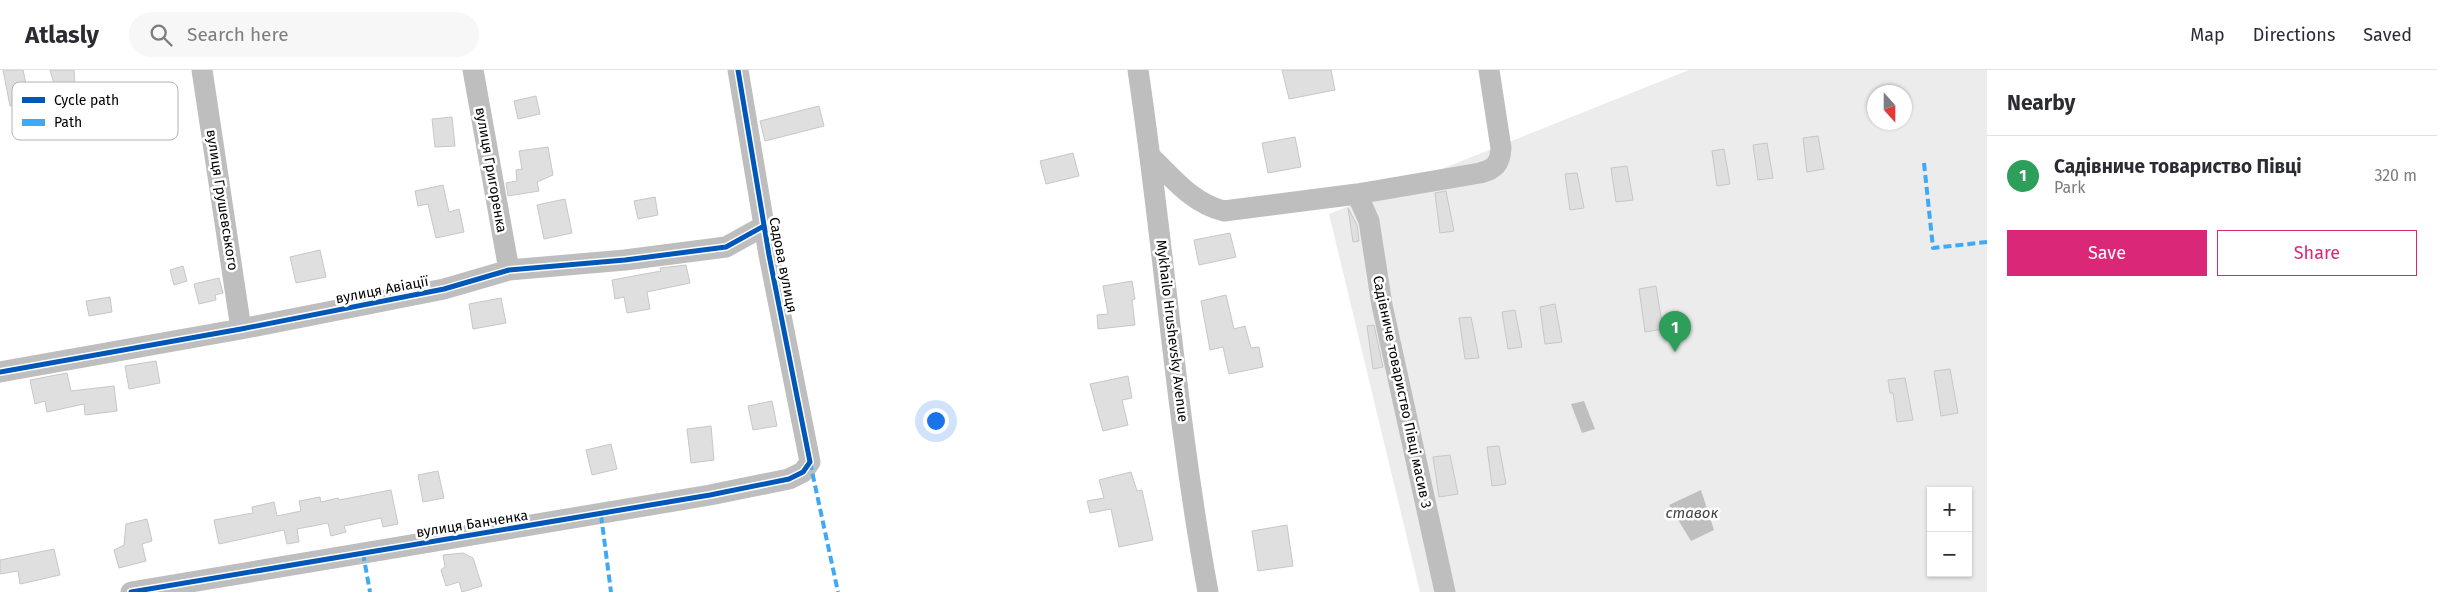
<!DOCTYPE html>
<html lang="en">
<head>
<meta charset="utf-8">
<style>
  body { margin:0; font-family:"Fira Sans",sans-serif; background:#f7f7f7; color:#2b2b33 }
  .controls { position:absolute; right:15px; bottom:15px; display:grid; overflow:hidden; border-radius:0px; box-shadow:0 1px 4px #0004 }
  .controls button { width:45px; height:45px; display:grid; place-items:center; padding:0; border:0; border-bottom:1px solid #e1e1e2; background:#fff; color:#2b2b33; font:25px sans-serif }
  .compass { position:absolute; left:1867px; top:15px; width:45px; height:45px; border-radius:50%; background:#fff; box-shadow:0 1px 4px #0004; rotate:159deg }
  .you { position:absolute; left:935px; top:350px; width:18px; height:18px; margin:-12px; border:4px solid #fff; border-radius:50%; background:#1a73e8; box-shadow:0 0 0 8px #1a73e833 }
  .badge { display:grid; place-items:center; width:32px; height:32px; border-radius:50%; background:#db2777; color:#fff; font-size:16px; font-weight:700 }
  .pin { position:absolute; translate:-50% -41px; filter:drop-shadow(0 1px 2px #0008) }
  .pin::after { content:''; position:absolute; top:26px; width:18px; height:15px; background:inherit; clip-path:polygon(0 0,100% 0,50% 100%) }
  .list { margin:0; padding:0; list-style:none }
  h2 { display:flex; justify-content:space-between; align-items:center; height:65px; margin:0; padding:0 20px; font-size:21px }
  h2 small { font-size:16px; font-weight:400; color:#7c7c81 }
  .list li { display:grid; grid-template-columns:32px 1fr auto; gap:15px; align-items:center; box-sizing:border-box; height:80px; padding:0 20px; border-top:1px solid #e1e1e2 }
  .list b { display:block; font-size:19px; white-space:nowrap }
  .list p { margin:0; font-size:16px; white-space:nowrap; color:#7c7c81 }
  .list em { font-size:16px; font-style:normal; color:#7c7c81 }
  .actions { display:flex; gap:10px; padding:15px 20px }
  .actions a { flex:1; padding:11px 0; border:1px solid #db2777; border-radius:0px; text-align:center; font-size:18px; color:#db2777 }
  .actions .main { background:#db2777; color:#fff }
  .icon { flex:none; width:28px; height:28px; fill:none; stroke:currentColor; stroke-width:2; stroke-linecap:round; stroke-linejoin:round }
  .map { position:relative; flex:none; width:1987px; height:522px; overflow:hidden }
  header { display:flex; align-items:center; gap:30px; box-sizing:border-box; height:70px; padding:0 25px; background:#fff; border-bottom:1px solid #e1e1e2 }
  header strong { font-size:24px }
  nav { display:flex; gap:28px; margin-inline-start:auto; font-size:18px }
  .search { width:350px; height:45px; background:#f7f7f7; display:flex; align-items:center; gap:12px; box-sizing:border-box; padding:0 18px; border-radius:28px; color:#7c7c81; font-size:19px }
  main { display:flex }
  aside { flex:1; background:#fff }
  .map>svg:first-child { display:block }
  .green { fill:#ececec; fill-rule:evenodd }
  .water { fill:#bfbfbf }
  .building { fill:#dfdfdf; stroke:#c7c7c7 }
  .lines { fill:none; stroke-linecap:round; stroke-linejoin:round }
  .minor { stroke:#bebebe; stroke-width:21 }
  .quiet { stroke:#3fa9f5; stroke-width:4; stroke-dasharray:8 4; stroke-linecap:butt }
  .cycleway-casing { stroke:#fff; stroke-width:8 }
  .cycleway { stroke:#0057b8; stroke-width:5 }
  .labels { text-anchor:middle; dominant-baseline:central; stroke-width:5; stroke-linejoin:round; paint-order:stroke }
  .street-label { font-size:14px; fill:#000; stroke:#fff }
  .water-label { font-size:15px; font-style:italic; fill:#444; stroke:#fff }
  .key { fill:#fff; stroke:#b2b2b2; stroke-width:1 }
  .key-label { font-size:14px; fill:#000 }
</style>
</head>
<body>
<header>
<strong>Atlasly</strong>
<div class="search"><svg class="icon" aria-label="search" viewBox="0 0 24 24"><circle cx="10" cy="10" r="6"/><path d="M15 15l6 6"/></svg>Search here</div>
<nav><a>Map</a><a>Directions</a><a>Saved</a></nav>
</header>
<main>
<div class="map">
<svg width="1987" height="522" viewBox="0 0 1987 522">
  <rect width="100%" height="100%" fill="#fff"/>
  <path class="green" d="M1689 0H1987V522H1420L1329 144ZM1874 22H1904V52H1874ZM1931 421H1968V503H1931Z"/>
  <path class="water" d="M1584 331 1595 359 1582 363 1571 334Z
    M1701 420 1714 460 1691 471 1669 435Z"/>
  <path class="building" d="M3 0H23L30 32 10 36Z
    M50 0H74L75 14H54Z
    M1282 0H1331L1335 20 1289 29Z
    M536 26 540 44 518 49 514 31Z
    M819 36 824 56 765 71 760 51Z
    M452 47 455 76 435 77 432 49Z
    M1818 66 1824 99 1807 102 1803 68Z
    M1295 67 1301 97 1268 103 1262 73Z
    M1767 73 1773 108 1758 110 1753 75Z
    M548 77 553 105 537 112 539 121 508 126 506 113 517 111 516 100 522 99 519 81Z
    M1724 79 1730 114 1717 116 1712 81Z
    M1073 83 1079 106 1046 114 1040 91Z
    M1627 96 1633 130 1616 132 1611 98Z
    M1577 103 1584 138 1570 140 1565 104Z
    M443 115 449 142 459 139 464 162 436 168 428 134 418 136 415 121Z
    M1446 121 1454 161 1440 163 1435 123Z
    M655 127 658 145 638 149 634 131Z
    M565 129 572 163 544 169 537 135Z
    M1348 138 1357 155 1359 171 1353 172Z
    M1230 163 1236 187 1199 195 1194 170Z
    M320 180 326 207 296 213 290 187Z
    M686 195 690 213 647 222 650 239 627 243 624 227 615 229 612 210 661 201 660 198Z
    M183 196 187 211 174 215 170 200Z
    M219 208 223 223 215 225 216 230 199 234 194 214Z
    M1132 211 1135 229 1132 230 1135 255 1098 259 1097 245 1108 244 1103 216Z
    M1656 216 1663 259 1645 262 1639 219Z
    M1226 225 1234 259 1245 256 1251 278 1259 277 1263 297 1229 304 1223 277 1210 280 1201 231Z
    M110 227 112 242 89 246 86 231Z
    M501 228 506 253 473 259 469 234Z
    M1555 234 1562 272 1545 274 1540 237Z
    M1515 240 1522 277 1508 279 1502 242Z
    M1471 247 1479 288 1465 289 1459 248Z
    M1374 255 1383 297 1373 299 1367 256Z
    M156 291 160 313 129 319 125 296Z
    M1950 299 1958 343 1941 346 1934 301Z
    M67 303 71 321 114 316 117 341 85 345 84 334 47 342 45 331 35 334 30 310Z
    M1128 306 1132 328 1122 330 1128 355 1103 361 1090 314Z
    M1905 308 1913 350 1897 352 1893 323H1890L1888 310Z
    M772 331 777 356 753 360 748 336Z
    M711 356 714 390 691 393 687 359Z
    M611 374 617 399 592 405 586 380Z
    M1499 376 1506 414 1492 416 1487 377Z
    M1450 385 1458 424 1439 427 1433 387Z
    M438 401 444 428 423 432 418 405Z
    M1131 402 1137 421 1142 420 1153 470 1119 477 1111 439 1090 443 1087 431 1104 428 1099 410Z
    M391 420 398 454 383 457 381 448 344 456 346 462 331 466 328 453 297 459 299 472 287 474 284 460 219 474 214 450 253 443 252 437 274 432 277 446 301 441 299 431 320 427 321 432 338 428 339 430Z
    M147 449 152 471 142 474 146 491 119 498 114 480 124 475 126 454Z
    M1287 455 1293 496 1258 501 1252 461Z
    M54 479 60 505 20 514 18 501 0 504V490Z
    M463 483 473 488 482 516 462 522 459 512 446 516 441 500 445 497 443 485Z"/>
  <g class="lines">
    <path class="minor" d="M202 0 241 259
      M473 0 509 200
      M1138 0C1164 174 1176 349 1208 522
      M1151 87C1173 108 1193 134 1224 141L1357 124 1480 103C1495 99 1500 94 1501 78L1489 0
      M1357 124 1369 151 1382 235 1445 522
      M0 302 241 259 444 219 509 200 625 190 726 177 764 156
      M131 522 710 425 789 409 803 402 810 392 769 185 738 0"/>
    <path class="quiet" d="M1924 93 1933 178 1987 172
      M810 392 838 522
      M601 445 611 522
      M363 483 370 522"/>
    <g class="cycleway-casing">
      <path id="cycleway" d="M0 302 241 259 444 219 509 200 625 190 726 177 764 156
        M131 522 710 425 789 409 803 402 810 392 769 185 738 0"/>
    </g>
    <use href="#cycleway" class="cycleway"/>
  </g>
  <g class="labels">
    <g class="street-label">
      <text transform="translate(491 100) rotate(80)">вулиця Григоренка</text>
      <text transform="translate(222 130) rotate(81)">вулиця Грушевського</text>
      <text transform="translate(783 195) rotate(79)">Садова вулиця</text>
      <text transform="translate(382 220) rotate(-11)">вулиця Авіації</text>
      <text transform="translate(1172 261) rotate(83)">Mykhailo Hrushevsky Avenue</text>
      <text transform="translate(1402 322) rotate(78)">Садівниче товариство Півці масив 3</text>
      <text transform="translate(472 454) rotate(-9)">вулиця Банченка</text>
    </g>
    <g class="water-label">
      <text x="1692" y="443">ставок</text>
    </g>
  </g>
  <rect x="12" y="12" width="166" height="58" rx="8" class="key"/>
  <rect x="22" y="27" width="23" height="6" fill="#0057b8"/>
  <rect x="22" y="49" width="23" height="7" fill="#3fa9f5"/>
  <g class="key-label">
    <text x="54" y="35">Cycle path</text>
    <text x="54" y="57">Path</text>
  </g>
</svg>
<div class="controls">
<button>+</button>
<button>−</button>
</div>
<svg class="compass" viewBox="-18 -18 36 36"><path d="M0-13l5 13h-10z" fill="#e53935"/><path d="M0 13l5-13h-10z" fill="#7c7c81"/></svg>
<div class="you"></div>
<div class="pin badge" style="left:1675px;top:282px;background:#2e9e5b">1</div>
</div>
<aside>
<h2>Nearby<small></small></h2>
<ul class="list">
<li><span class="badge" style="background:#2e9e5b">1</span><div><b>Садівниче товариство Півці</b><p>Park</p></div><em>320 m</em></li>
</ul>
<div class="actions"><a class="main">Save</a><a>Share</a></div>
</aside>
</main>
</body>
</html>
